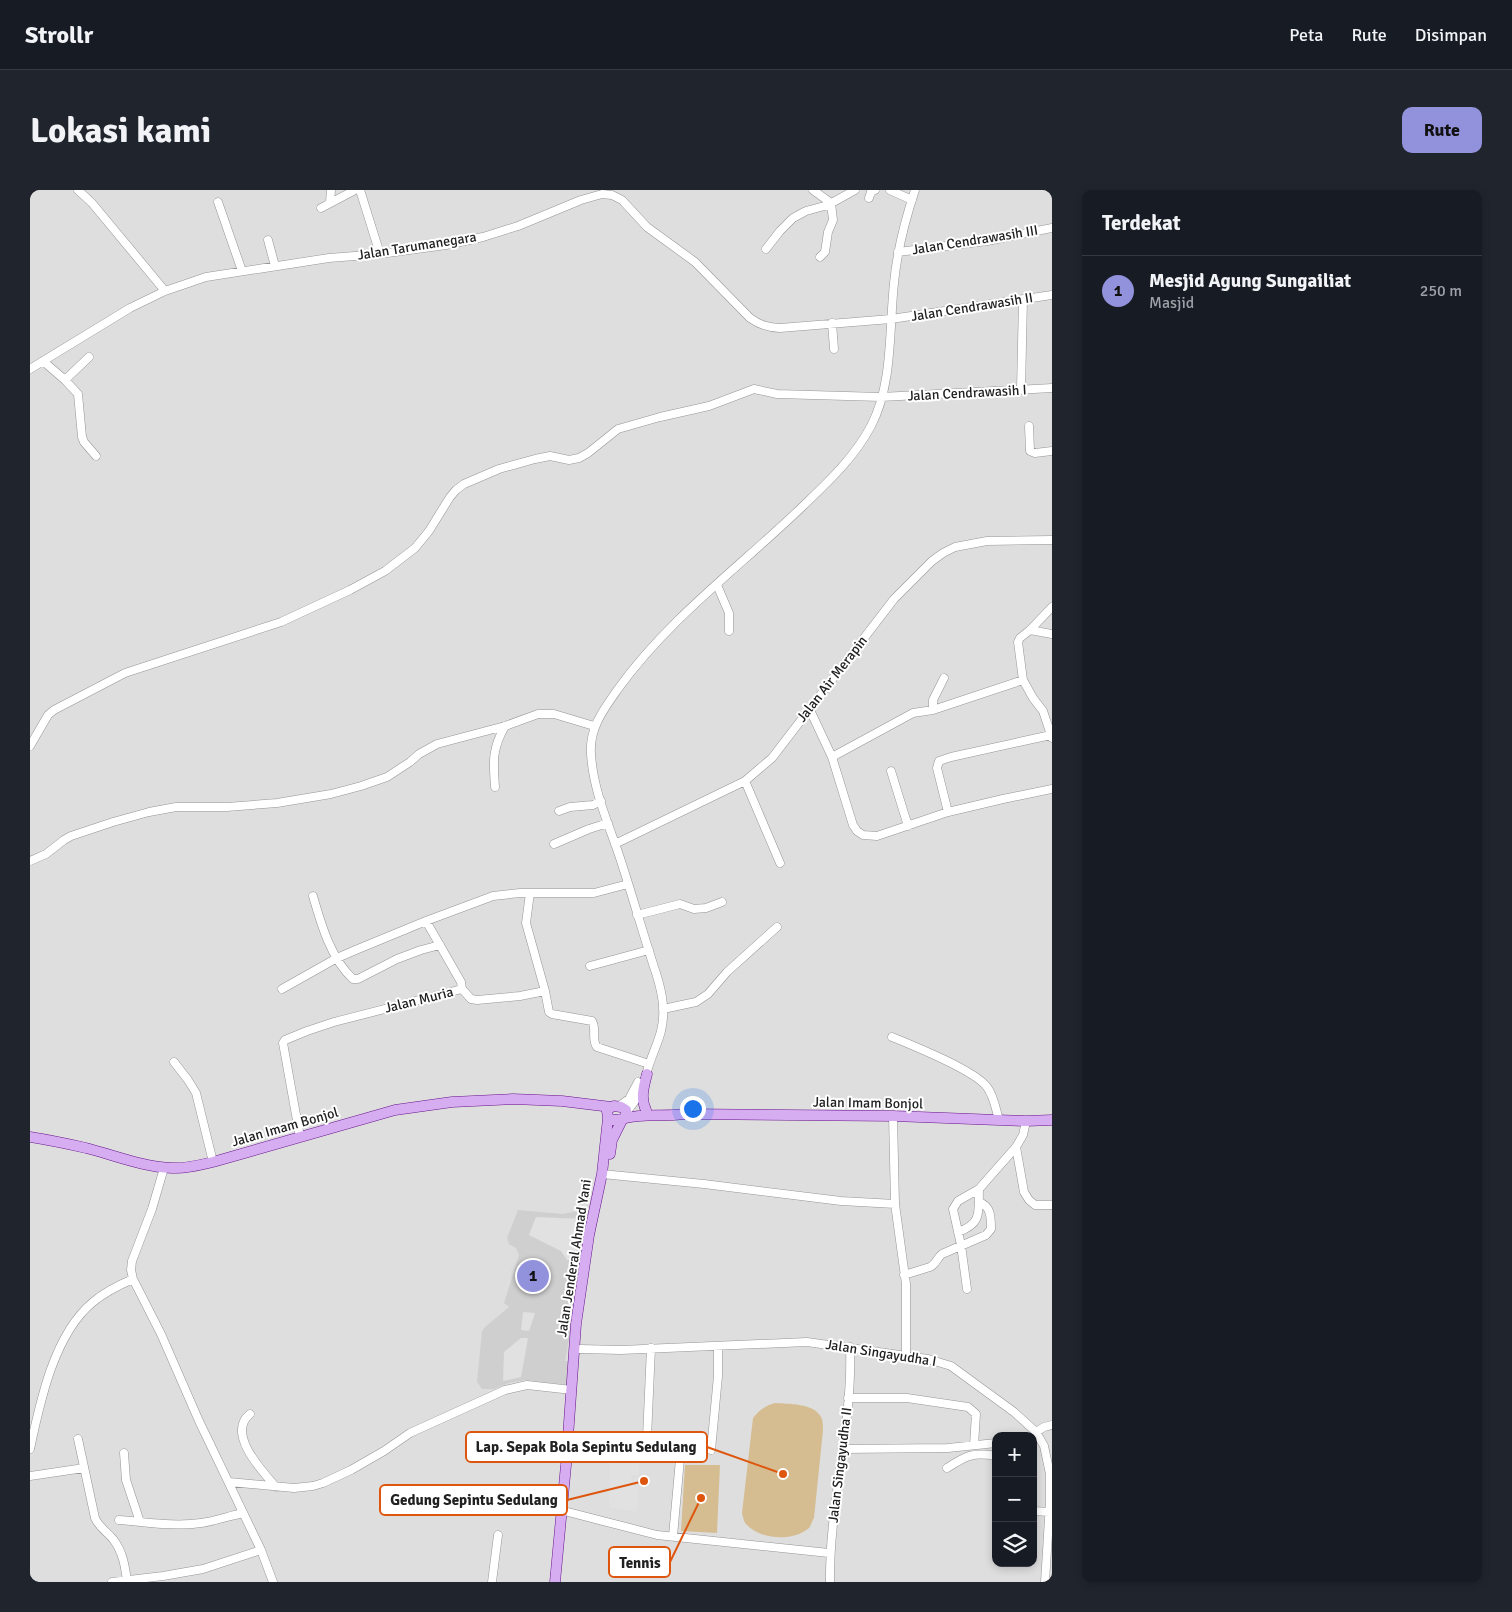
<!DOCTYPE html>
<html lang="id">
<head>
<meta charset="utf-8">
<style>
  body { margin:0; font-family:Signika,sans-serif; background:#20242c; color:#f1f3f6 }
  .controls { position:absolute; right:15px; bottom:15px; display:grid; overflow:hidden; border-radius:10px; box-shadow:0 2px 8px #0003 }
  .controls button { width:45px; height:45px; display:grid; place-items:center; padding:0; border:0; border-bottom:1px solid #363941; background:#171b24; color:#f1f3f6; font:25px sans-serif }
  .you { position:absolute; left:662px; top:918px; width:18px; height:18px; margin:-12px; border:4px solid #fff; border-radius:50%; background:#1a73e8; box-shadow:0 0 0 8px #1a73e833 }
  .badge { display:grid; place-items:center; width:32px; height:32px; border-radius:50%; background:#9291db; color:#111; font-size:16px; font-weight:700 }
  .pin { position:absolute; translate:-50% -50%; border:2px solid #fff; box-shadow:0 1px 5px #0006 }
  .list { margin:0; padding:0; list-style:none }
  h2 { display:flex; justify-content:space-between; align-items:center; height:65px; margin:0; padding:0 20px; font-size:21px }
  h2 small { font-size:16px; font-weight:400; color:#9ea1a6 }
  .list li { display:grid; grid-template-columns:32px 1fr auto; gap:15px; align-items:center; box-sizing:border-box; height:70px; padding:0 20px; border-top:1px solid #363941 }
  .list b { display:block; font-size:19px; white-space:nowrap }
  .list p { margin:0; font-size:16px; white-space:nowrap; color:#9ea1a6 }
  .list em { font-size:16px; font-style:normal; color:#9ea1a6 }
  .icon { flex:none; width:28px; height:28px; fill:none; stroke:currentColor; stroke-width:2; stroke-linecap:round; stroke-linejoin:round }
  .map { position:relative; flex:none; width:1022px; height:1392px; overflow:hidden; border-radius:10px }
  header { display:flex; align-items:center; gap:30px; box-sizing:border-box; height:70px; padding:0 25px; background:#171b24; border-bottom:1px solid #363941 }
  header strong { font-size:24px }
  nav { display:flex; gap:28px; margin-inline-start:auto; font-size:18px }
  .intro { display:flex; align-items:center; justify-content:space-between; box-sizing:border-box; height:120px; padding:0 30px }
  h1 { margin:0; font-size:35px }
  .button { padding:12px 22px; border-radius:10px; background:#9291db; color:#111; font-size:18px; font-weight:700 }
  main { display:flex; gap:30px; padding:0 30px }
  aside { flex:1; background:#171b24; border-radius:10px; box-shadow:0 2px 8px #0003 }
  .map>svg:first-child { display:block }
  .residential { fill:#dededf; fill-rule:evenodd }
  .religious { fill:#cfcfcf }
  .pitch { fill:#d5bd91 }
  .parking { fill:#e1e1e1 }
  .lines { fill:none; stroke-linecap:round; stroke-linejoin:round }
  .minor-casing { stroke:#959595; stroke-width:9 }
  .major-casing { stroke:#68138b; stroke-width:11 }
  .minor { stroke:#fff; stroke-width:8 }
  .major { stroke:#d6adf1; stroke-width:10 }
  .labels { text-anchor:middle; dominant-baseline:central; stroke-width:4; stroke-linejoin:round; paint-order:stroke }
  .street-label { font-size:14px; fill:#212121; stroke:#fff }
  .leader { fill:none; stroke:#de560d; stroke-width:2 }
  .callout-dot { fill:#de560d; stroke:#fff; stroke-width:2 }
  .callout { fill:#fff; stroke:#de560d; stroke-width:2 }
  .callout-label { font-size:15px; text-anchor:middle; font-weight:bold; fill:#212121 }
</style>
</head>
<body>
<header>
<strong>Strollr</strong>
<nav><a>Peta</a><a>Rute</a><a>Disimpan</a></nav>
</header>
<div class="intro"><h1>Lokasi kami</h1><a class="button">Rute</a></div>
<main>
<div class="map">
<svg width="1022" height="1392" viewBox="0 0 1022 1392">
  <rect width="100%" height="100%" fill="#eee9f0"/>
  <path class="residential" d="M0 0H1022V1392H0ZM966 1246H1003V1373H966Z"/>
  <path class="religious" d="M488 1020 533 1024 547 1021 563 1020 535 1171H541L539 1195 495 1190 479 1193 464 1199H452L447 1192 452 1141 455 1137 479 1117 474 1113 489 1065 486 1058 479 1054 477 1048Z"/>
  <path class="pitch" d="M745 1213C758 1214 784 1213 791 1227 793 1230 793 1236 793 1240L784 1328C782 1331 781 1336 779 1338 763 1352 730 1350 716 1334 714 1332 713 1327 712 1323L723 1228C729 1220 735 1216 745 1213Z
    M655 1275H690L687 1343 651 1341Z"/>
  <path class="parking" d="M506 1027 554 1029 545 1070H537L531 1061 499 1045Z
    M493 1122 505 1123 499 1141 491 1140Z
    M491 1148H498L491 1187 473 1191 474 1162Z
    M610 1257 609 1285H601V1296H608L607 1322 579 1317 580 1268Z"/>
  <g class="lines">
    <g class="minor-casing">
      <path id="minor" d="M48 0 62 13 135 101
        M330 0 350 64
        M783 0 801 13 803 30 798 42 795 62 790 67
        M860 0 882 10
        M839 8 841 2 845 0
        M188 12 212 81
        M300 12 301 0
        M291 18 325 0
        M238 50 245 76
        M736 59 750 41 763 28 776 21 798 15 825 0
        M868 62 957 51 1022 38
        M802 133 804 159
        M13 171 35 190 48 204 52 247 54 252 66 266
        M0 179 100 118 135 101 176 87 299 68 350 64 416 55 453 47 488 36 551 10 572 4 582 5 592 10 617 37 665 72 720 128C730 135 738 138 750 138L861 129 1022 105
        M35 190 59 167
        M991 200 993 109
        M999 236 1000 261 1005 263 1022 261
        M687 395 699 423V441
        M1022 417 1000 440 990 448 988 452 993 490 1003 508 1013 521 1022 548
        M1000 440 1022 444
        M779 518 802 567 823 635 827 641 833 645 847 646 918 622 973 609 1022 599
        M903 520V510L914 488
        M0 556 18 525 24 520 95 483 251 432 320 400 355 381 385 358 399 341 420 307 426 300 434 294 469 279 505 269 520 266 539 270 549 268 558 263 588 239 630 227 679 216 724 199 747 204 851 207 1022 198
        M802 567 883 523 903 520 993 490
        M861 581 878 636
        M715 591 750 673
        M465 597C463 571 462 559 475 536
        M529 621 540 617 563 615 571 611
        M918 622 907 578 909 571 921 567 1021 545
        M524 654 559 639 578 633
        M585 654 715 591 742 568 864 409 902 371 913 363 925 357 957 351 1022 350
        M0 671 16 664 34 650 41 646 83 632 119 622 146 617H197L247 613 301 604 331 596 357 587 380 572 389 564 407 554 475 536 508 524H524L564 536
        M500 703 496 733 515 801
        M283 706C291 734 301 769 323 789H328L367 769 391 760 410 755
        M607 725 650 714 664 719 676 718 692 712
        M560 776 619 760
        M252 799 307 768 328 759 396 731 463 706 490 703H564L598 694
        M432 799 441 809 447 810 490 806 515 801 519 822 522 824 562 831C567 839 561 850 567 857L619 874
        M633 819 666 812 678 804 697 782 747 737
        M862 847C884 856 944 880 957 897 964 906 966 920 969 930
        M144 872 158 890 166 903 183 972
        M588 917 599 909 608 892
        M596 922C607 911 615 893 618 878 622 865 628 853 631 841 636 821 632 802 626 783 613 744 602 704 589 665 578 633 563 599 561 564 559 538 574 519 588 499 639 428 711 376 773 316 798 292 824 268 841 236 863 194 859 140 864 93 867 62 875 30 885 0
        M863 926 865 1014 876 1094V1166
        M270 947 253 853 255 850 277 841 304 832 432 799 431 792 396 731
        M986 957 994 1002 999 1010 1005 1015H1022
        M134 978 122 1019 102 1071 101 1080 103 1089 131 1144 169 1231 231 1360 243 1392
        M572 984 674 994 811 1011 865 1014
        M928 1042C953 1033 948 1022 949 999
        M874 1085 900 1077C906 1074 907 1068 912 1064L956 1045 961 1039C961 1027 961 1016 949 1012
        M937 1099 931 1055 923 1019 928 1011 949 999 986 957 993 945 996 931
        M550 1159 591 1160 777 1152 898 1169 921 1176 984 1222 1006 1242 1014 1256 1020 1284V1313L1015 1392
        M818 1208H877L938 1217 946 1224 944 1255
        M220 1224C196 1243 232 1281 246 1297
        M1006 1242 1014 1237 1022 1235
        M617 1247 621 1158
        M48 1249 65 1328C69 1337 77 1342 83 1349 93 1362 95 1376 97 1391
        M0 1259C10 1212 24 1144 63 1112 75 1102 89 1095 103 1089
        M812 1259 918 1258 966 1253
        M681 1260 688 1186V1156
        M94 1263 96 1290 110 1332
        M917 1278C936 1266 942 1262 966 1266
        M0 1286 54 1278
        M199 1292 264 1298 283 1296 293 1293 321 1280 354 1261 380 1243 475 1200 497 1195 542 1200
        M1003 1321 1019 1322
        M538 1322 627 1345 799 1363
        M89 1330C117 1332 144 1337 171 1333 185 1331 199 1326 213 1323
        M643 1346 650 1269
        M82 1392 133 1386 173 1379 231 1360
        M462 1392 468 1345
        M800 1392C799 1313 823 1236 820 1157"/>
    </g>
    <g class="major-casing">
      <path id="major" d="M584 916 591 917 596 920V926L594 929 582 930 578 928 577 921 581 917Z
        M616 920C610 908 614 896 617 884
        M596 928C615 923 634 927 654 924L863 926 996 931 1022 930
        M0 947C19 950 38 954 56 958 84 965 113 977 142 978 156 979 170 975 183 972L365 920 422 912 483 909 532 911 581 917
        M580 964 582 950 592 930
        M525 1392 536 1275 546 1134 559 1045 572 984 578 928"/>
    </g>
    <use href="#minor" class="minor"/>
    <use href="#major" class="major"/>
  </g>
  <g class="labels">
    <g class="street-label">
      <text transform="translate(945 50) rotate(-9)">Jalan Cendrawasih III</text>
      <text transform="translate(387 56) rotate(-9)">Jalan Tarumanegara</text>
      <text transform="translate(942 117) rotate(-9)">Jalan Cendrawasih II</text>
      <text transform="translate(937 203) rotate(-3)">Jalan Cendrawasih I</text>
      <text transform="translate(802 489) rotate(-52)">Jalan Air Merapin</text>
      <text transform="translate(389 810) rotate(-14)">Jalan Muria</text>
      <text transform="translate(838 913) rotate(1)">Jalan Imam Bonjol</text>
      <text transform="translate(255 937) rotate(-16)">Jalan Imam Bonjol</text>
      <text transform="translate(544 1068) rotate(-81)">Jalan Jenderal Ahmad Yani</text>
      <text transform="translate(851 1163) rotate(9)">Jalan Singayudha I</text>
      <text transform="translate(810 1275) rotate(-83)">Jalan Singayudha II</text>
    </g>
  </g>
  <path class="leader" d="M753 1284L677 1257M614 1291L537 1310M671 1308L640 1372"/>
  <g class="callout-dot">
    <circle cx="753" cy="1284" r="5"/>
    <circle cx="614" cy="1291" r="5"/>
    <circle cx="671" cy="1308" r="5"/>
  </g>
  <g class="callout">
    <rect x="436" y="1242" width="241" height="30" rx="5"/>
    <rect x="350" y="1295" width="187" height="30" rx="5"/>
    <rect x="579" y="1357" width="61" height="30" rx="5"/>
  </g>
  <g class="callout-label">
    <text x="556" y="1262">Lap. Sepak Bola Sepintu Sedulang</text>
    <text x="444" y="1315">Gedung Sepintu Sedulang</text>
    <text x="610" y="1378">Tennis</text>
  </g>
</svg>
<div class="controls">
<button>+</button>
<button>−</button>
<button><svg class="icon" aria-label="layers" viewBox="0 0 24 24"><path d="M12 4l9 5-9 5-9-5zM3 14l9 5 9-5"/></svg></button>
</div>
<div class="you"></div>
<div class="pin badge" style="left:503px;top:1086px">1</div>
</div>
<aside>
<h2>Terdekat<small></small></h2>
<ul class="list">
<li><span class="badge">1</span><div><b>Mesjid Agung Sungailiat</b><p>Masjid</p></div><em>250 m</em></li>
</ul>
</aside>
</main>
</body>
</html>
